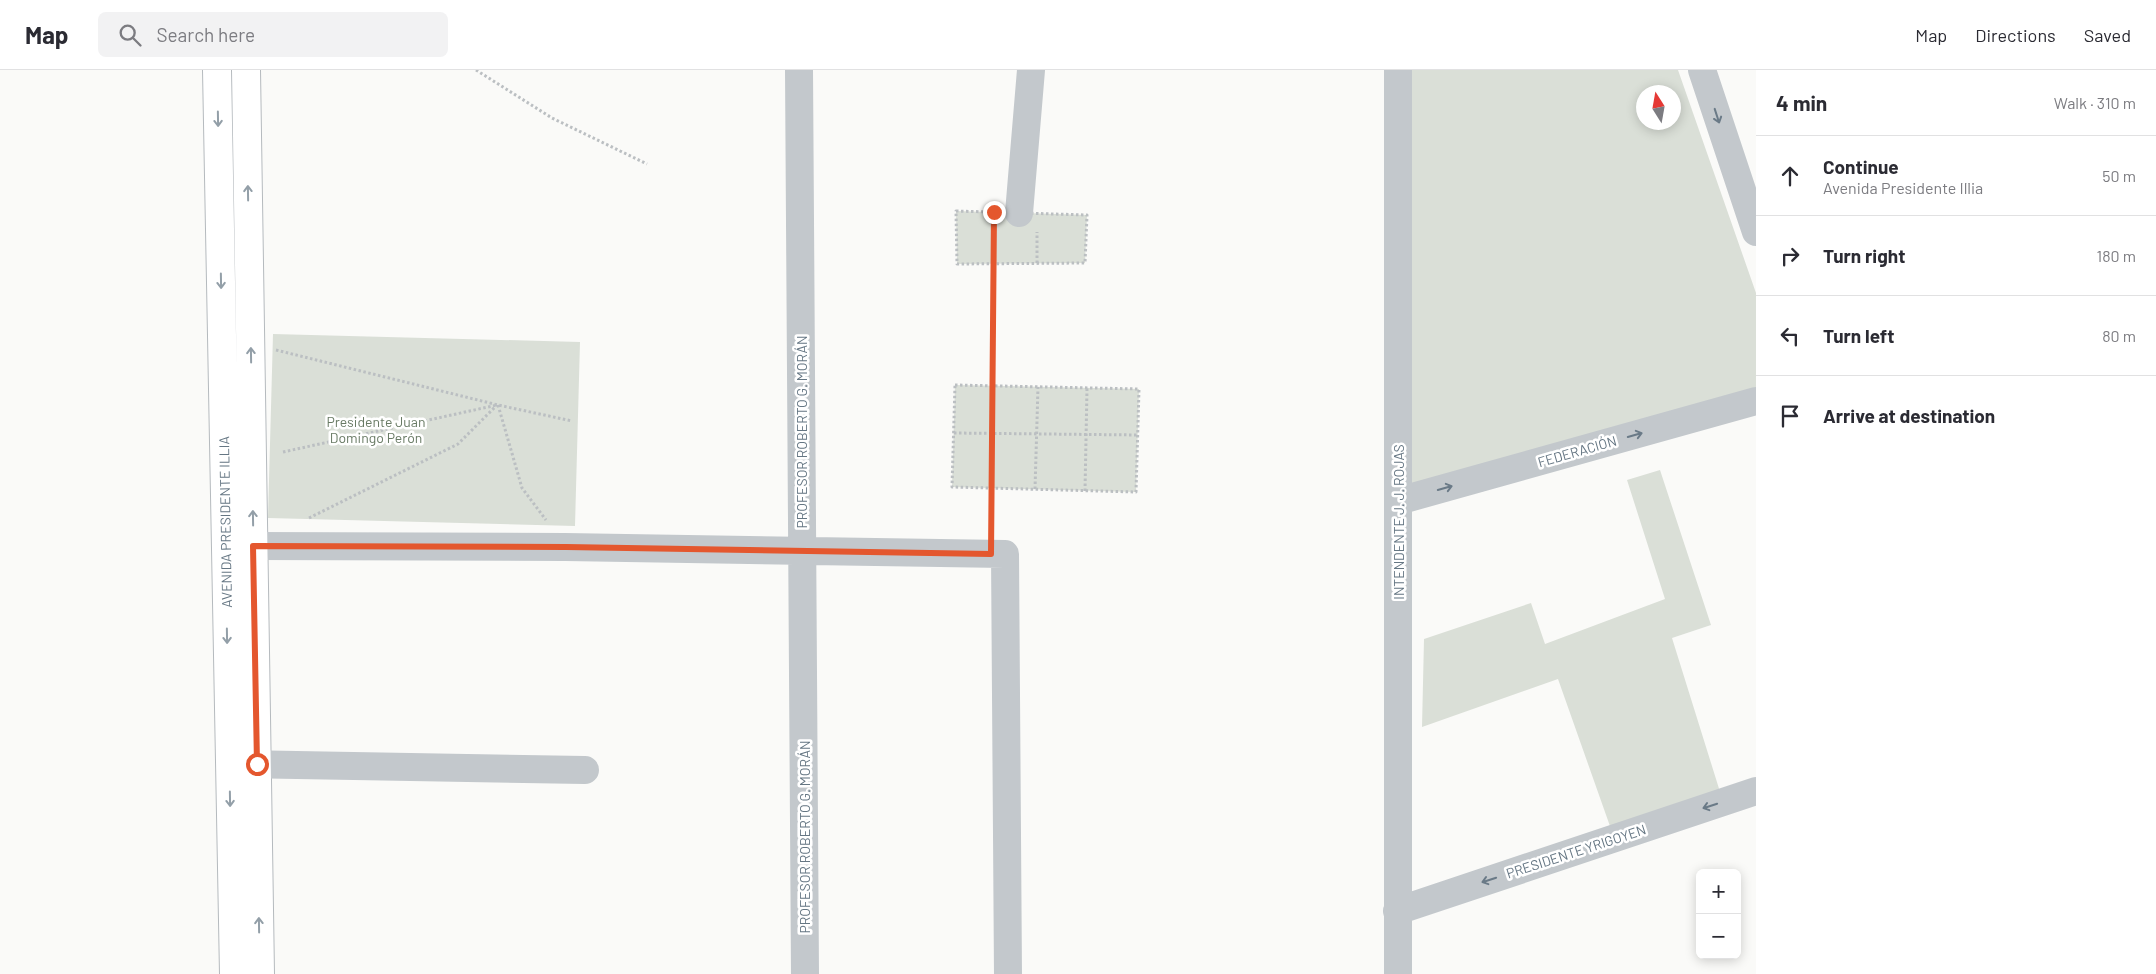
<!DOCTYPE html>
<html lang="en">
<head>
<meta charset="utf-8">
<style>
  body { margin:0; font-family:Barlow,sans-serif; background:#f2f2f3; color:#2b2b33 }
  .controls { position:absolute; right:15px; bottom:15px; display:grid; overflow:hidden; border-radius:8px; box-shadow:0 2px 12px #0003 }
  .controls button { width:45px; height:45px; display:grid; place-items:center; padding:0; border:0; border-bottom:1px solid #e1e1e2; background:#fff; color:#2b2b33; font:25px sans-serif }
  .compass { position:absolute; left:1636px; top:15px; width:45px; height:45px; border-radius:50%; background:#fff; box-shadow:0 2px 12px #0003; rotate:349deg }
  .stop { position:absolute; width:15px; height:15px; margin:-11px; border:4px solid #e4572e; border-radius:50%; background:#fff }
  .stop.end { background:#e4572e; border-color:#fff; box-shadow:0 1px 5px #0008 }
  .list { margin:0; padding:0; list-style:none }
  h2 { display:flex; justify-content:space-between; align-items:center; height:65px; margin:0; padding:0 20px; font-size:21px }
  h2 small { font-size:16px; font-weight:400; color:#7c7c81 }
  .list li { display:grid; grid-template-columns:32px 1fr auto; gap:15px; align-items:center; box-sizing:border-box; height:80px; padding:0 20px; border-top:1px solid #e1e1e2 }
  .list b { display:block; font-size:19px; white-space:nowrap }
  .list p { margin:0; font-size:16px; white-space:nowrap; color:#7c7c81 }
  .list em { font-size:16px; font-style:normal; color:#7c7c81 }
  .icon { flex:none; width:28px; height:28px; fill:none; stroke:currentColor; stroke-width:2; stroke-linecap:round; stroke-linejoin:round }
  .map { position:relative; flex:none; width:1756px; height:904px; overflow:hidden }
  header { display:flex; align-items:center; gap:30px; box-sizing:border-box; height:70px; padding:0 25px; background:#fff; border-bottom:1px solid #e1e1e2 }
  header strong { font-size:24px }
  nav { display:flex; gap:28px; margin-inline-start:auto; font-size:18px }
  .search { width:350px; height:45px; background:#f2f2f3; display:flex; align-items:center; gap:12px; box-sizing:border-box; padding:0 18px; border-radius:8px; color:#7c7c81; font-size:19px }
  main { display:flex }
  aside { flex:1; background:#fff }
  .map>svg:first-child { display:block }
  .green { fill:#dadfd7; fill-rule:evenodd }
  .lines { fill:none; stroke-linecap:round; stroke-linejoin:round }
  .major-casing { stroke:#b5babe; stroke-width:30 }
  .path { stroke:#bbbfc2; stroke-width:3; stroke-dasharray:2.5 2.5; stroke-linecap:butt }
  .minor { stroke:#c3c8cc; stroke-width:28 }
  .major { stroke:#fff; stroke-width:28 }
  .oneway { stroke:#6a7a87 }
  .oneway2 { stroke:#939fa8 }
  .route { stroke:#e4572e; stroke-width:6 }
  .labels { text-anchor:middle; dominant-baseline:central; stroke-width:5; stroke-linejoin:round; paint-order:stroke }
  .park-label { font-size:14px; fill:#687a64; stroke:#fff }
  .street-label { font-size:14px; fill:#657683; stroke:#fff }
</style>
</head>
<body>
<header>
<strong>Map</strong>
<div class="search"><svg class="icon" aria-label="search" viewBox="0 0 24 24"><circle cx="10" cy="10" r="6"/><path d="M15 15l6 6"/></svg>Search here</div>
<nav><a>Map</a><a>Directions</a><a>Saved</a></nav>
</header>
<main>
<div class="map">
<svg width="1756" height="904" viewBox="0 0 1756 904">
  <rect width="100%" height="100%" fill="#fafaf8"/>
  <path class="green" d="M1411 0H1678L1756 223V325L1409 419ZM1644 22H1674V52H1644Z
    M956 141 1087 145 1085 193 957 194Z
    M273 264 580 272 575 456 268 448Z
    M955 315 1139 319 1136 422 952 417Z
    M1660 400 1711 555 1672 568 1721 725 1611 759 1558 609 1422 657 1424 569 1531 533 1545 574 1665 529 1627 410Z"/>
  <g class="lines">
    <g class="major-casing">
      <path id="major" d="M217 0 234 904
        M246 0 260 904"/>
    </g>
    <path class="path" d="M476 0 552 48 647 94
      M956 141 1087 145 1085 193 957 194Z
      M1037 193V162
      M276 280 498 335 572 351
      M955 315 1139 319 1136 422 952 417Z
      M498 335 522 418 546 450
      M954 363 1138 365
      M283 382 497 335
      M1035 419 1038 317
      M1085 421 1087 318
      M309 448 458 374 497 335
      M991 458 994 154"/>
    <path class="minor" d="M799 0 805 904
      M1702 0 1756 162
      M1019 143 1031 0
      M1398 431 1756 331
      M229 476 565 477 1005 484 1008 904
      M234 694 585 700
      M1397 841 1756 721
      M1398 904V0"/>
    <use href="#major" class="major"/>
  </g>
  <defs><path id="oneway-shaft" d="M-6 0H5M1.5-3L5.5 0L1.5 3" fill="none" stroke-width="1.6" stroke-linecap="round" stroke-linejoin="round" transform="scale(1.25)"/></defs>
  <g class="oneway">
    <use href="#oneway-shaft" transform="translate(1717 46) rotate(72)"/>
    <use href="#oneway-shaft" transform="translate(1635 365) rotate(-16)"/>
    <use href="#oneway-shaft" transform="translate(1445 418) rotate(-16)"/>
    <use href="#oneway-shaft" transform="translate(1710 736) rotate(162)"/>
    <use href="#oneway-shaft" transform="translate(1489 810) rotate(162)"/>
  </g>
  <g class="oneway2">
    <use href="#oneway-shaft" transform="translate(218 49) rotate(89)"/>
    <use href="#oneway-shaft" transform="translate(248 123) rotate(-91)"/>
    <use href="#oneway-shaft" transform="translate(221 211) rotate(89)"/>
    <use href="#oneway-shaft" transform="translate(251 285) rotate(-91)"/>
    <use href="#oneway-shaft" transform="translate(253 448) rotate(-91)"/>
    <use href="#oneway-shaft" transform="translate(227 566) rotate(89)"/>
    <use href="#oneway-shaft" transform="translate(230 729) rotate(89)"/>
    <use href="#oneway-shaft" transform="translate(259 855) rotate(-91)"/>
  </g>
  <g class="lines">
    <path class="route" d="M257 694 253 476 566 477 991 484 994 142"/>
  </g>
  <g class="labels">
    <g class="park-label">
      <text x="376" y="351">Presidente Juan<tspan x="376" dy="16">Domingo Perón</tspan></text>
    </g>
    <g class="street-label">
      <text transform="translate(801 362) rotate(-90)">PROFESOR ROBERTO G. MORÁN</text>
      <text transform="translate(1577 381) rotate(-16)">FEDERACIÓN</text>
      <text transform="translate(225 452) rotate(-91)">AVENIDA PRESIDENTE ILLIA</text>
      <text transform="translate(1398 452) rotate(-90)">INTENDENTE J. J. ROJAS</text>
      <text transform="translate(804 767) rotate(-90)">PROFESOR ROBERTO G. MORÁN</text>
      <text transform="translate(1576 781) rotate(-18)">PRESIDENTE YRIGOYEN</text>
    </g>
  </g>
</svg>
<div class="controls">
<button>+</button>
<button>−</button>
</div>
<svg class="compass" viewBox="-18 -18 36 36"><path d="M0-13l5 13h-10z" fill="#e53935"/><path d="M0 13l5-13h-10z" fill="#7c7c81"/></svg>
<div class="stop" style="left:257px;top:694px"></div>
<div class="stop end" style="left:994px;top:142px"></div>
</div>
<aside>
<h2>4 min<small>Walk · 310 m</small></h2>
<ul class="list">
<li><svg class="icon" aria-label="ahead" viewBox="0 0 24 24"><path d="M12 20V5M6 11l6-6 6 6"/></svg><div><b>Continue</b><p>Avenida Presidente Illia</p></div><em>50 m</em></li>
<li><svg class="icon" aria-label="right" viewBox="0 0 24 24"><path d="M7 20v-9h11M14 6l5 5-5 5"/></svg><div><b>Turn right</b></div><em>180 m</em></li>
<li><svg class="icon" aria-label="left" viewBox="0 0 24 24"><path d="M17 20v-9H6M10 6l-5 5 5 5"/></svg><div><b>Turn left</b></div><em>80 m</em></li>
<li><svg class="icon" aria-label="arrive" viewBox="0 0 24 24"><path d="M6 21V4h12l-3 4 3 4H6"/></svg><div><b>Arrive at destination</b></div></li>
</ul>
</aside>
</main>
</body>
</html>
